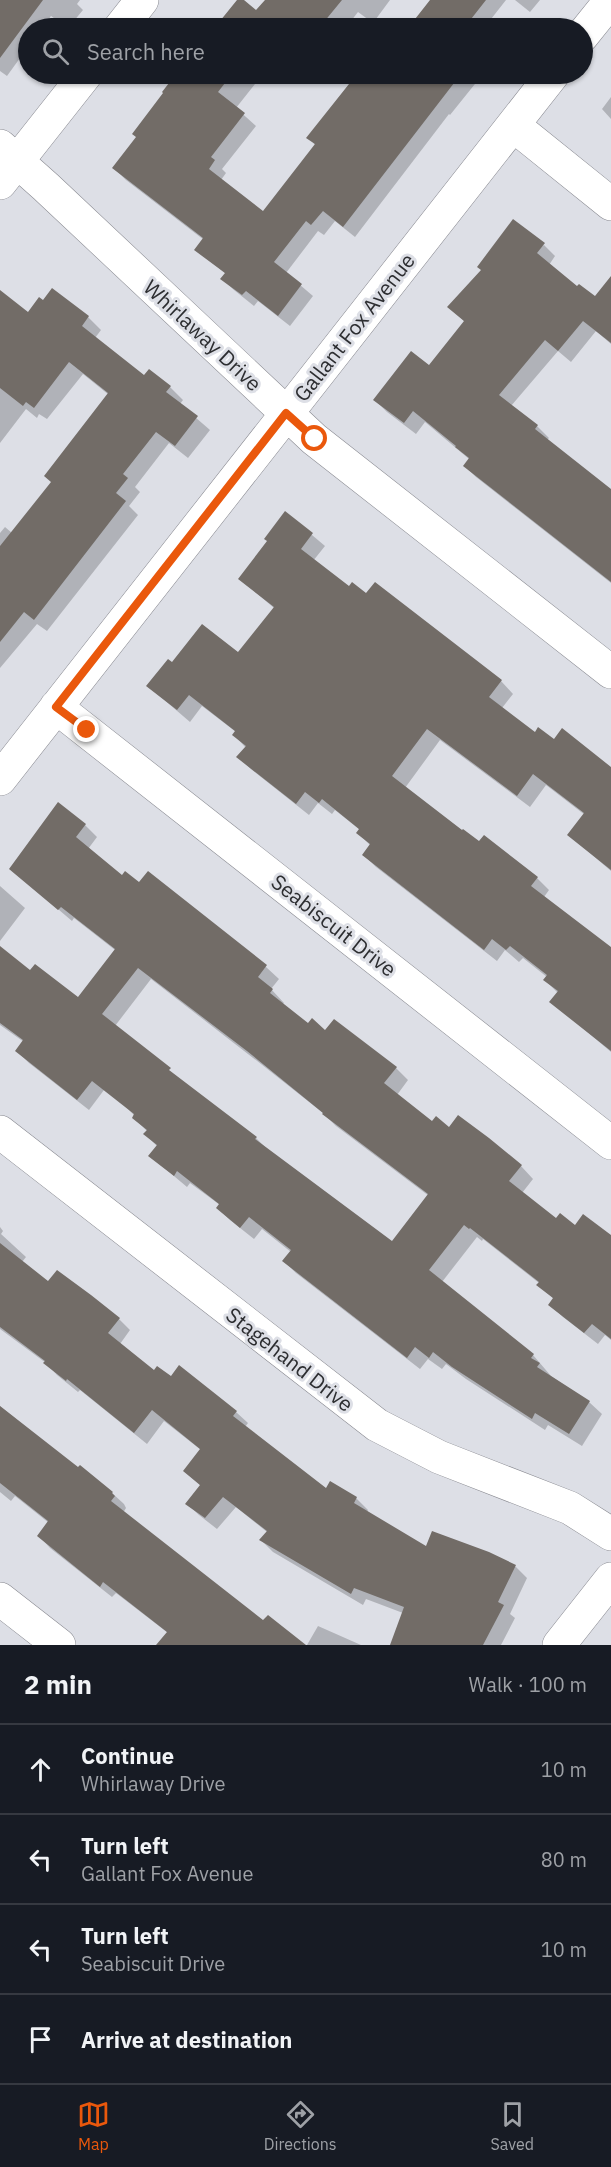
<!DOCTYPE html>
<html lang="en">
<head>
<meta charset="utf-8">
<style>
  body { margin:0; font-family:"IBM Plex Sans",sans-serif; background:#20242c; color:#f1f3f6 }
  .stop { position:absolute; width:18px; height:18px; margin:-14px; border:4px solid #ea580c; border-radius:50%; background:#fff }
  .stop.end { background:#ea580c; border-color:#fff; box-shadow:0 2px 6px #0008 }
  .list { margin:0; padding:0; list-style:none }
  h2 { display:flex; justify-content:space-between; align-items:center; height:78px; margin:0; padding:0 24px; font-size:26px }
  h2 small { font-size:20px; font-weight:400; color:#9ea1a6 }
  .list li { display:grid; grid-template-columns:39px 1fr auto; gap:18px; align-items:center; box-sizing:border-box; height:90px; padding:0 24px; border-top:2px solid #363941 }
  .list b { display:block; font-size:22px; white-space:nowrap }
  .list p { margin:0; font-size:20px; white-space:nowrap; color:#9ea1a6 }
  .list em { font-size:20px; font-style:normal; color:#9ea1a6 }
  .icon { flex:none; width:33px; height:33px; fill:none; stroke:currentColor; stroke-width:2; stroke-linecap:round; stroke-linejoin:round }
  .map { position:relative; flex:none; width:611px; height:1645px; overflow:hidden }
  .search { position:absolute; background:#171b24; box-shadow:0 2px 4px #0004; left:18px; right:18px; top:18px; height:66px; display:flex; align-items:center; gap:15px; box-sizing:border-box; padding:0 21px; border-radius:33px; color:#9ea1a6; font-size:22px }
  .sheet { height:438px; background:#171b24 }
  nav { display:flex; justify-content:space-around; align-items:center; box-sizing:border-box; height:84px; border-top:2px solid #363941; background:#171b24; font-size:16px; color:#9ea1a6 }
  nav a { display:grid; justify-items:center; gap:3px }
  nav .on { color:#ea580c }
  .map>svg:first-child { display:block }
  .shadow { fill:#0003 }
  .building { fill:#726c67; fill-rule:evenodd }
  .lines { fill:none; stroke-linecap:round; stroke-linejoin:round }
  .minor-casing { stroke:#888990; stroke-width:34 }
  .minor { stroke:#fff; stroke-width:33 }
  .route { stroke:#ea580c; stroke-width:8 }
  .labels { text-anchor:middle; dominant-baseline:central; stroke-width:6; stroke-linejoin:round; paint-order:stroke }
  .street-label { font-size:21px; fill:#2d2e31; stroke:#dddfe6 }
</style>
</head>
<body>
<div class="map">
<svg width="611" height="1645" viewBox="0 0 611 1645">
  <rect width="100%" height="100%" fill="#dddfe6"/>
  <path class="shadow" d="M0 0H80L77 4 83 10 68 28 51 16 42 28H28V47L7 76 0 71Z
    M238 0H241L256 12 267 0H390L373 23 358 12 351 21 347 19 339 28H215Z
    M431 0H506L484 28H409Z
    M515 0H540L530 12Z
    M398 23 405 28H393Z
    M179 74H263L236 108 256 126 222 169 226 173 221 180 263 213 316 146 308 137 357 74H483L450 115 449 114 355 237 335 221 324 235 318 231 286 273 313 296 290 326 258 301 254 306 234 290 222 279 226 274 196 249 204 240 126 180 114 168 138 138 165 93 164 92Z
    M611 97V119L602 109Z
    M544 245 555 256 549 265 577 289 595 299H611V344L596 331 571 362 558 351 511 406 537 426 549 438 547 440 611 490V583L476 477 465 466 469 459 425 422 416 434 387 412 375 400 429 367 465 322 449 307Z
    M0 303 28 314 88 317 101 330 95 338 145 377 149 371 170 387 183 400 180 404 210 430 188 458 169 443 135 487 140 492 129 506 138 515 47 631 37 624 0 668V533L5 527 12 533 53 482 109 395 83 374 47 419 39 414 37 418 26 409 0 443Z
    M286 513 325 546 313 561 349 589 366 595 501 681 513 694 502 708 535 734 611 769V871L569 835 585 815 546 785 530 807 440 740 405 788 479 843 484 837 537 878 549 890 544 897 611 949V1052L551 1001 558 993 545 980 547 977 523 958 519 962 505 950 497 961 376 867 364 855 371 846 358 833 360 830 335 810 332 814 318 803 309 815 251 769 238 757 246 748 234 735 236 732 202 706 190 722 148 686 172 664 238 655 274 608 240 579 269 542Z
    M85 825 97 837 88 849 122 877 140 884 148 873 266 967 279 979 271 989 284 1003 282 1005 308 1025 396 1068 408 1080 397 1095 432 1123 450 1129 521 1166 533 1179 522 1193 557 1220 611 1237V1340L605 1335 598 1344 563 1317 550 1304 554 1299 538 1285 539 1283 483 1239 482 1241 477 1237 442 1282 533 1355 551 1376 589 1402 602 1414 582 1446 548 1425 545 1430 466 1379 446 1364 442 1369 428 1359 420 1369 296 1273 284 1261 291 1252 262 1229 254 1239 230 1220 218 1208 220 1205 190 1183 187 1187 150 1156 157 1146 145 1134 147 1131 134 1118 135 1116 124 1105 256 1138 268 1150 392 1243 429 1196 336 1126 323 1113 261 1064 151 979 115 1026 137 1046 89 1110 29 1063 17 1051 24 1042 0 1025V948L31 972 78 999 115 950 74 918 72 921 11 869Z
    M0 886 25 908 0 941Z
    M0 1227 3 1231 1 1234 26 1257 22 1262 49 1283 119 1319 130 1330 120 1344 155 1372 236 1412 248 1423 245 1427 326 1491 356 1498 368 1510 367 1512 427 1548 488 1554 516 1567 527 1578 510 1614 515 1618 501 1645H392L403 1613 366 1599 363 1605 273 1552 261 1540 267 1532 236 1507 217 1529 199 1515 187 1504 201 1486 184 1471 201 1450 164 1421 147 1444 80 1390 78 1392 57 1375 46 1363 0 1329Z
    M0 1406 78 1469 80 1467 112 1493 124 1504 126 1508 123 1513 263 1622 304 1645H174L168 1633 116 1593 112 1597 50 1548 39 1536 49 1523 15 1496 11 1501 0 1492Z
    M318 1626 361 1645H307Z"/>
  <path class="building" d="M0 0H43L0 58Z
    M237 0H244L256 10 265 0H342L319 28H229L220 21Z
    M430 0H486L464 28H408Z
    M176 74H232L218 92 245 113 211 157 215 160 209 169 263 211 315 144 306 138 357 74H461L343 227 323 211 311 225 306 221 274 262 302 284 278 316 246 291 242 295 220 279 225 273 194 250 203 238 112 168 136 137 132 134 163 93 162 92Z
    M513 219 545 243 537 253 577 286 579 284 595 296 611 276V343L583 321 558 351 545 340 499 395 538 425 535 429 611 489V582L463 466 469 458 455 447 456 446 413 411 404 423 373 400 411 351 429 365 464 321 447 307 481 270 477 267Z
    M52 288 89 316 82 326 144 375 149 369 171 386 166 392 198 416 175 446 156 432 123 474 128 478 116 493 126 501 34 620 24 612 0 642V546L51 482 44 476 108 393 69 362 34 408 26 402 23 406 0 388V290L28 312 39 297 43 300Z
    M285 511 313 533 301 549 349 586 352 582 366 593 375 582 502 680 489 697 535 732 538 727 554 739 562 728 611 767V870L567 835 584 813 533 774 517 796 427 729 392 776 462 830 463 829 479 841 484 835 538 877 531 886 611 947V1051L549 1002 558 991 543 980 547 975 510 946 506 950 492 939 484 950 362 855 370 844 356 833 359 829 322 799 319 803 305 792 296 804 236 757 246 746 232 735 235 731 189 695 177 710 146 686 168 659 172 662 202 624 238 652 274 607 238 579 267 541 264 539Z
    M58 802 86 824 76 837 122 875 125 871 139 882 148 871 267 965 258 977 273 989 270 993 308 1023 312 1018 325 1030 334 1019 397 1067 384 1083 432 1121 436 1116 449 1127 458 1115 489 1138 522 1165 509 1181 556 1218 560 1213 575 1225 583 1214 611 1235V1339L592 1324 584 1333 548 1305 553 1298 536 1285 539 1282 470 1228 469 1229 464 1225 429 1270 534 1354 531 1358 540 1363 537 1367 590 1401 569 1434 535 1413 532 1419 452 1367 433 1352 429 1358 415 1347 407 1358 282 1261 291 1250 249 1217 240 1228 216 1208 219 1204 177 1171 174 1176 148 1156 157 1145 143 1134 147 1130 132 1118 134 1114 92 1081 77 1100 15 1051 23 1040 0 1023V946L30 970 35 964 78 997 115 949 61 907 58 910 9 869ZM138 968 247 1051 323 1113 322 1114 428 1194 392 1241 255 1139 257 1137 169 1070 171 1068 102 1014Z
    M0 1243 48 1281 57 1270 91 1295 120 1318 108 1333 154 1370 157 1366 171 1376 179 1365 237 1411 233 1416 326 1488 330 1481 357 1497 354 1503 426 1546 432 1531 489 1552 516 1565 498 1602 504 1605 483 1645H390L404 1607 354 1588 351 1594 259 1540 267 1531 223 1497 205 1518 185 1504 200 1485 183 1471 200 1449 152 1410 134 1433 67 1379 66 1381 43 1363 45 1361 0 1327Z
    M0 1406 78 1467 80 1465 113 1492 112 1493 115 1496 111 1501 263 1620 268 1615 306 1645H156L167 1632 103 1582 100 1587 37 1536 48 1521 0 1483Z"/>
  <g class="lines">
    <g class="minor-casing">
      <path id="minor" d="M120 28 142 0
        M582 36 611 0
        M513 125 611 204
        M0 146 46 187 314 439 611 672
        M0 183 86 74
        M56 707 611 1143
        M0 779 553 74
        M0 1132 377 1425 439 1457 570 1508 611 1534
        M0 1599 59 1645
        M559 1645 611 1579"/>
    </g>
    <use href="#minor" class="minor"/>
  </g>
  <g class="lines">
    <path class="route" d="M87 730 56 707 286 413 315 439"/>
  </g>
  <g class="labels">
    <g class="street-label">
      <text transform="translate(354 327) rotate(-52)">Gallant Fox Avenue</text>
      <text transform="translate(203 335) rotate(43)">Whirlaway Drive</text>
      <text transform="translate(334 925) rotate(38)">Seabiscuit Drive</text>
      <text transform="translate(290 1359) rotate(38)">Stagehand Drive</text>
    </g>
  </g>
</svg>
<div class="stop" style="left:315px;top:439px"></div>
<div class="stop end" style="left:87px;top:730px"></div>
<div class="search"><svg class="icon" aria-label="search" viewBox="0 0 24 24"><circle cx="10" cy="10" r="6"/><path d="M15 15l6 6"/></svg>Search here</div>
</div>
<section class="sheet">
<h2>2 min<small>Walk · 100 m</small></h2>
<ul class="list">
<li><svg class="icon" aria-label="ahead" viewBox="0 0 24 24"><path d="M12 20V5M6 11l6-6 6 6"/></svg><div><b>Continue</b><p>Whirlaway Drive</p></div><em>10 m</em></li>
<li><svg class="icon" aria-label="left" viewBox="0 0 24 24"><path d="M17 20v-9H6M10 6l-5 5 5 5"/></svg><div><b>Turn left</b><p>Gallant Fox Avenue</p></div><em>80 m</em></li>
<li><svg class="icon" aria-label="left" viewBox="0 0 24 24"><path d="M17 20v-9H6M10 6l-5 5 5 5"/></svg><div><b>Turn left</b><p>Seabiscuit Drive</p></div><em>10 m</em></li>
<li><svg class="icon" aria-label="arrive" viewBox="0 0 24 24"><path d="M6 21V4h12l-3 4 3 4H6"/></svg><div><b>Arrive at destination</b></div></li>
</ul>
</section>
<nav>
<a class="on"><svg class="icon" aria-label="map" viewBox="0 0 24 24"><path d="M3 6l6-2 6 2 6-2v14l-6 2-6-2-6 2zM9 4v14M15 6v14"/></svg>Map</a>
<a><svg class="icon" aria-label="directions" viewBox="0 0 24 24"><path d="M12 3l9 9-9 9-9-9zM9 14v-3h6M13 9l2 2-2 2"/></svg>Directions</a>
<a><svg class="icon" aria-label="saved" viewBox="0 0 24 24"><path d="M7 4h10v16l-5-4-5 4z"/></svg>Saved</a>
</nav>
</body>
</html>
